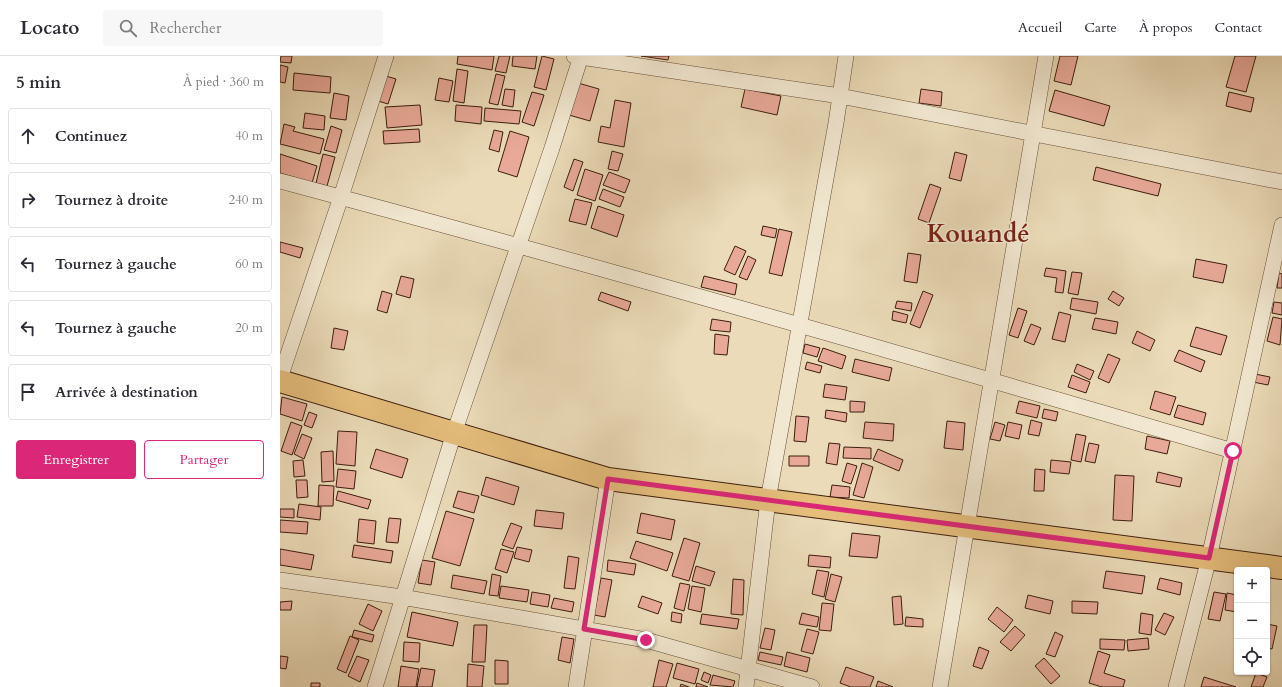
<!DOCTYPE html>
<html lang="fr">
<head>
<meta charset="utf-8">
<style>
  body { margin:0; font-family:Cardo,serif; background:#f7f7f7; color:#2b2b33 }
  .controls { position:absolute; right:12px; bottom:12px; display:grid; overflow:hidden; border-radius:4px; box-shadow:0 1px 3px #0004 }
  .controls button { width:36px; height:36px; display:grid; place-items:center; padding:0; border:0; border-bottom:1px solid #e1e1e2; background:#fff; color:#2b2b33; font:20px sans-serif }
  .stop { position:absolute; width:12px; height:12px; margin:-9px; border:3px solid #db2777; border-radius:50%; background:#fff }
  .stop.end { background:#db2777; border-color:#fff; box-shadow:0 1px 4px #0008 }
  .list { margin:0; padding:0; list-style:none }
  h2 { display:flex; justify-content:space-between; align-items:center; height:52px; margin:0; padding:0 16px; font-size:17px }
  h2 small { font-size:13px; font-weight:400; color:#7c7c81 }
  .list li { display:grid; grid-template-columns:26px 1fr auto; gap:12px; align-items:center; box-sizing:border-box; height:56px; margin:0 8px 8px; padding:0 8px; border:1px solid #e1e1e2; border-radius:4px }
  .list b { display:block; font-size:15px; white-space:nowrap }
  .list em { font-size:13px; font-style:normal; color:#7c7c81 }
  .actions { display:flex; gap:8px; padding:12px 16px }
  .actions a { flex:1; padding:9px 0; border:1px solid #db2777; border-radius:4px; text-align:center; font-size:14px; color:#db2777 }
  .actions .main { background:#db2777; color:#fff }
  .icon { flex:none; width:22px; height:22px; fill:none; stroke:currentColor; stroke-width:2; stroke-linecap:round; stroke-linejoin:round }
  .map { position:relative; flex:none; width:1002px; height:631px; overflow:hidden }
  header { display:flex; align-items:center; gap:24px; box-sizing:border-box; height:56px; padding:0 20px; background:#fff; border-bottom:1px solid #e1e1e2 }
  header strong { font-size:19px }
  nav { display:flex; gap:22px; margin-inline-start:auto; font-size:14px }
  .search { width:280px; height:36px; background:#f7f7f7; display:flex; align-items:center; gap:10px; box-sizing:border-box; padding:0 14px; border-radius:4px; color:#7c7c81; font-size:15px }
  main { display:flex }
  aside { flex:1; background:#fff }
  .map>svg:first-child { display:block }
  .building { fill:#e8a998; stroke:#3d1e0e }
  .lines { fill:none; stroke-linecap:round; stroke-linejoin:round }
  .minor-casing { stroke:#684d38; stroke-width:16 }
  .primary-casing { stroke:#3d1e0e; stroke-width:24 }
  .minor { stroke:#f2e8d1; stroke-width:15 }
  .primary { stroke:#e6be7c; stroke-width:22 }
  .route { stroke:#db2777; stroke-width:5 }
  .labels { text-anchor:middle; dominant-baseline:central; stroke-width:3; stroke-linejoin:round; paint-order:stroke }
  .town-label { font-size:25px; font-weight:bold; fill:#7a1f14; stroke:#f2e8d1 }
</style>
</head>
<body>
<header>
<strong>Locato</strong>
<div class="search"><svg class="icon" aria-label="search" viewBox="0 0 24 24"><circle cx="10" cy="10" r="6"/><path d="M15 15l6 6"/></svg>Rechercher</div>
<nav><a>Accueil</a><a>Carte</a><a>À propos</a><a>Contact</a></nav>
</header>
<main>
<aside>
<h2>5 min<small>À pied · 360 m</small></h2>
<ul class="list">
<li><svg class="icon" aria-label="ahead" viewBox="0 0 24 24"><path d="M12 20V5M6 11l6-6 6 6"/></svg><div><b>Continuez</b></div><em>40 m</em></li>
<li><svg class="icon" aria-label="right" viewBox="0 0 24 24"><path d="M7 20v-9h11M14 6l5 5-5 5"/></svg><div><b>Tournez à droite</b></div><em>240 m</em></li>
<li><svg class="icon" aria-label="left" viewBox="0 0 24 24"><path d="M17 20v-9H6M10 6l-5 5 5 5"/></svg><div><b>Tournez à gauche</b></div><em>60 m</em></li>
<li><svg class="icon" aria-label="left" viewBox="0 0 24 24"><path d="M17 20v-9H6M10 6l-5 5 5 5"/></svg><div><b>Tournez à gauche</b></div><em>20 m</em></li>
<li><svg class="icon" aria-label="arrive" viewBox="0 0 24 24"><path d="M6 21V4h12l-3 4 3 4H6"/></svg><div><b>Arrivée à destination</b></div></li>
</ul>
<div class="actions"><a class="main">Enregistrer</a><a>Partager</a></div>
</aside>
<div class="map">
<svg width="1002" height="631" viewBox="0 0 1002 631">
  <rect width="100%" height="100%" fill="#ebdbb8"/>
  <filter id="stains"><feTurbulence type="fractalNoise" baseFrequency=".005" numOctaves="4"/><feColorMatrix values="0 0 0 0 .2 0 0 0 0 .09 0 0 0 0 .02 0 0 0 .5 -.17"/></filter>
  <radialGradient id="worn" r=".72"><stop offset=".6" stop-color="#630" stop-opacity="0"/><stop offset="1" stop-color="#630" stop-opacity=".3"/></radialGradient>
  <path class="building" d="M1 0H12L11 7 0 6Z
    M178 0H214L212 14 177 8Z
    M219 0H230L226 17 215 15Z
    M233 0H257L255 13 232 10Z
    M262 0 274 3 266 34 254 31Z
    M361 0H389L388 4Z
    M780 0H798L791 29 774 25Z
    M955 0H976L966 36 946 31Z
    M0 9 8 11 5 27 0 26Z
    M177 13 188 15 184 47 173 45Z
    M14 17 51 21 50 37 13 34Z
    M216 18 225 20 218 49 209 47Z
    M106 20 116 23 108 48 98 45Z
    M159 22 173 25 169 46 155 44Z
    M298 27 319 33 310 65 289 59Z
    M225 33 235 34 233 51 222 49Z
    M465 33 501 40 497 59 461 51Z
    M641 33 662 36 661 50 639 47Z
    M775 34 830 50 824 70 769 55Z
    M252 36 264 39 254 70 242 66Z
    M949 36 974 42 971 56 946 50Z
    M54 37 69 40 66 64 50 62Z
    M335 44 351 47 344 91 318 86 321 70 330 72Z
    M140 49 142 69 107 72 105 51Z
    M176 49 202 51 201 68 175 65Z
    M205 52 241 55 239 68 204 65Z
    M25 57 45 60 44 74 23 72Z
    M4 68 15 71 13 75 44 83 40 98 0 88Z
    M51 70 62 74 56 97 44 94Z
    M139 73 140 86 104 88 103 75Z
    M214 74 223 76 219 96 209 93Z
    M230 75 249 81 237 121 218 115Z
    M332 95 343 98 338 115 328 113Z
    M675 96 687 99 681 125 669 122Z
    M0 98 37 110 32 127 0 117Z
    M43 98 55 101 47 130 36 127Z
    M294 103 303 106 293 135 284 131Z
    M816 111 881 128 878 140 813 124Z
    M305 113 323 119 315 145 297 139Z
    M329 116 350 124 345 137 323 129Z
    M650 128 661 132 649 167 638 163Z
    M323 133 344 141 340 151 319 143Z
    M295 143 312 147 306 169 289 165Z
    M318 150 344 159 337 181 311 172Z
    M483 170 497 173 495 182 481 179Z
    M499 173 512 176 502 220 489 217Z
    M0 186 23 192 20 202 0 196Z
    M455 190 466 195 455 219 444 214Z
    M628 197 641 199 637 227 624 225Z
    M468 200 476 204 467 224 459 221Z
    M916 203 947 209 943 227 913 221Z
    M766 212 786 215 783 237 775 236 777 222 764 220Z
    M792 216 802 217 798 239 788 237Z
    M999 217 1002 218V232H997Z
    M121 220 134 223 130 242 116 238Z
    M424 220 457 228 455 239 421 231Z
    M102 235 112 238 107 257 97 254Z
    M643 235 653 239 640 272 630 268Z
    M833 235 844 242 839 250 828 243Z
    M321 236 351 246 348 255 318 244Z
    M792 242 818 246 816 258 790 253Z
    M617 245 632 247 631 255 615 252Z
    M994 246 1002 247V259L992 257Z
    M738 252 747 255 738 282 729 279Z
    M613 255 628 259 626 267 612 264Z
    M779 256 791 259 785 286 772 283Z
    M993 261 1002 263 1000 289 987 285Z
    M815 262 838 266 836 278 812 273Z
    M432 263 451 266 450 276 430 274Z
    M751 268 761 272 754 289 744 285Z
    M916 271 947 280 941 299 910 290Z
    M54 272 68 275 64 294 51 292Z
    M857 275 875 284 870 295 852 287Z
    M435 278 449 280 447 299 434 298Z
    M525 288 540 292 537 301 523 297Z
    M543 292 566 300 562 313 538 305Z
    M899 294 925 305 921 316 894 305Z
    M828 298 840 303 829 327 818 322Z
    M575 303 612 312 609 325 572 316Z
    M527 306 542 310 540 317 525 313Z
    M797 308 814 315 810 324 794 316Z
    M975 318 990 321 988 329 973 326Z
    M792 319 810 326 806 337 788 331Z
    M545 328 567 331 565 344 543 341Z
    M875 335 896 341 890 359 870 353Z
    M2 341 27 348 22 365 0 358Z
    M570 345 585 346 584 356H570Z
    M739 345 760 350 757 362 736 357Z
    M898 349 926 357 923 369 894 361Z
    M764 353 778 356 776 365 762 362Z
    M546 354 567 357 566 366 545 362Z
    M29 356 37 359 32 372 24 369Z
    M516 360 529 361 526 386 514 385Z
    M751 364 762 367 759 380 748 378Z
    M667 365 685 367 683 394 664 392Z
    M11 366 22 370 12 399 1 395Z
    M585 366 614 368 613 385 583 382Z
    M715 366 725 369 720 385 710 383Z
    M728 366 742 369 739 383 725 380Z
    M58 375 77 376 75 410 56 408Z
    M22 378 32 382 24 403 14 398Z
    M796 378 806 380 801 406 791 404Z
    M867 380 890 385 887 398 865 393Z
    M549 387 560 388 557 409 546 407Z
    M809 387 819 389 815 407 805 405Z
    M564 391 591 392V403L563 402Z
    M96 393 128 403 122 422 90 412Z
    M598 393 623 404 619 415 593 404Z
    M53 395 54 425 42 426 41 396Z
    M509 400H529V410H509Z
    M23 404 25 420 14 421 13 405Z
    M771 404 791 406 789 418 770 416Z
    M567 407 577 410 571 428 562 425Z
    M582 407 593 411 584 442 573 439Z
    M58 413 76 415 74 433 56 431Z
    M755 413 765 414 764 435H754Z
    M878 416 902 422 900 431 876 426Z
    M835 419 854 420 852 465 833 464Z
    M206 421 239 431 234 449 201 439Z
    M16 424H27L28 441 17 442Z
    M39 429 54 430 53 450H38Z
    M552 429 570 431 569 442 550 441Z
    M58 435 91 444 88 453 56 444Z
    M178 435 199 440 194 457 173 451Z
    M19 448 41 451 40 464 17 461Z
    M0 453H14V462L0 461Z
    M256 454 284 457 282 473 254 470Z
    M166 455 194 463 180 510 152 502Z
    M361 457 395 464 391 484 357 477Z
    M109 462 121 463 118 487 106 486Z
    M79 463 96 465 94 488 77 486Z
    M0 464 28 466 27 478 0 476Z
    M231 467 242 471 233 493 222 489Z
    M572 477 600 480 597 502 569 500Z
    M404 482 420 487 409 525 392 520Z
    M356 485 393 497 387 515 350 502Z
    M74 489 113 495 111 507 72 501Z
    M237 491 252 494 249 506 234 502Z
    M0 493 34 499 31 514 0 509Z
    M221 493 234 496 227 517 215 513Z
    M529 499 551 501 550 512 528 510Z
    M288 500 299 502 295 533 284 532Z
    M142 504 155 506 151 529 138 527Z
    M328 504 356 508 354 519 327 515Z
    M416 510 435 516 430 530 412 525Z
    M537 514 549 516 544 541 532 538Z
    M826 515 865 520 862 538 823 532Z
    M212 518 221 520 218 540 209 539Z
    M551 518 562 521 555 546 545 543Z
    M173 519 207 525 204 538 171 532Z
    M321 522 332 524 325 561 314 559Z
    M880 522 902 527 900 539 877 533Z
    M453 523 464 524 463 559 451 558Z
    M400 527 410 529 404 555 394 552Z
    M221 530 249 534 247 546 219 542Z
    M412 530 425 532 421 556 408 553Z
    M252 536 270 539 268 551 250 548Z
    M934 536 946 538 940 565 928 563Z
    M947 537 957 539V556L945 554Z
    M748 539 773 545 770 558 745 552Z
    M362 540 382 547 378 558 358 551Z
    M621 540 623 568 614 569 612 541Z
    M274 542 294 546 292 556 271 552Z
    M12 545 11 554H0V546Z
    M792 545 818 546 817 558 792 557Z
    M542 547 554 548 551 575 539 574Z
    M88 548 102 555 93 575 79 568Z
    M717 551 733 564 724 576 708 563Z
    M132 556 178 566 173 590 127 581Z
    M392 556 402 558 401 567 391 565Z
    M522 557 539 561 537 571 519 568Z
    M861 557 873 559 871 579 859 577Z
    M884 557 894 561 885 579 875 574Z
    M422 558 459 563 457 573 420 568Z
    M626 561 643 563V571L625 570Z
    M987 568 997 570 992 593 987 592Z
    M194 569H207L205 606H192Z
    M735 570 745 579 731 595 720 586Z
    M485 572 495 574 491 594 480 592Z
    M527 573 539 576 533 598 521 595Z
    M74 574 94 579 92 586 72 581Z
    M775 576 783 580 775 601 766 598Z
    M70 580 79 584 66 617 57 613Z
    M282 581 294 583 290 607 278 604Z
    M868 582 869 593 848 595 847 584Z
    M820 583 845 584 844 594 820 593Z
    M124 586 140 587 139 606 123 605Z
    M699 591 709 595 702 613 693 610Z
    M818 595 830 599 824 617 845 624 843 631H822L809 627Z
    M480 596 503 601 501 609 478 604Z
    M507 596 530 602 527 616 504 610Z
    M0 600 8 601 6 613 0 612Z
    M77 600 89 604 80 626 68 620Z
    M764 602 780 620 771 628 755 610Z
    M215 604 228 605V628H215Z
    M379 604 393 608 386 631H373Z
    M397 607 419 613 415 628 393 622Z
    M188 608 204 610 202 631H187Z
    M121 610 139 613 136 631H118Z
    M566 611 594 621 590 631H571L560 627Z
    M141 612 155 614 152 631H137Z
    M424 616 431 619 428 627 421 624Z
    M976 617 987 621 983 631H971Z
    M433 619 455 625 453 631 430 629Z
    M924 621 956 631H921Z
    M598 625 613 631H596Z
    M31 627H40V631H31Z
    M417 627 428 631H416Z
    M401 628 409 631H400Z"/>
  <g class="lines">
    <g class="minor-casing">
      <path id="minor" d="M294 0 560 40 1002 126
        M0 125C319 210 636 302 953 395
        M0 322 61 141 106 0
        M0 524 122 541 366 584 532 631
        M95 631 174 377 272 92 301 0
        M296 631 328 423
        M466 631 488 444 556 67 566 0
        M660 631 766 0
        M896 631 929 502 1002 169"/>
    </g>
    <g class="primary-casing">
      <path id="primary" d="M0 325 328 423 1002 512"/>
    </g>
    <use href="#minor" class="minor"/>
    <use href="#primary" class="primary"/>
  </g>
  <g class="lines">
    <path class="route" d="M366 584 304 573 328 423 929 502 953 395"/>
  </g>
  <g class="labels">
    <g class="town-label">
      <text x="698" y="178">Kouandé</text>
    </g>
  </g>
  <rect width="100%" height="100%" filter="url(#stains)"/>
  <rect width="100%" height="100%" fill="url(#worn)"/>
</svg>
<div class="controls">
<button>+</button>
<button>−</button>
<button><svg class="icon" aria-label="locate" viewBox="0 0 24 24"><circle cx="12" cy="12" r="6"/><path d="M12 2v4M12 18v4M2 12h4M18 12h4"/></svg></button>
</div>
<div class="stop" style="left:953px;top:395px"></div>
<div class="stop end" style="left:366px;top:584px"></div>
</div>
</main>
</body>
</html>
